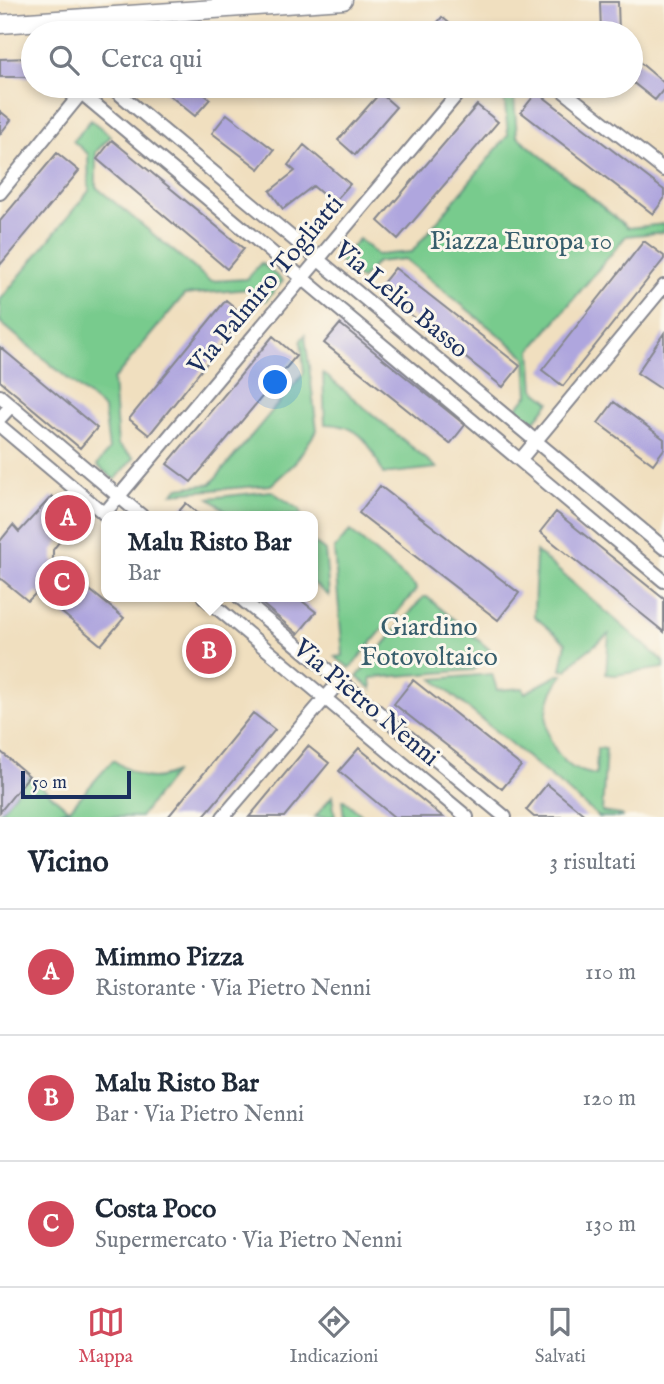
<!DOCTYPE html>
<html lang="it">
<head>
<meta charset="utf-8">
<style>
  body { margin:0; font-family:"IM FELL English",serif; background:#f6f6f7; color:#1f2937 }
  .scale { position:absolute; left:21px; bottom:18px; width:110px; box-sizing:border-box; padding-left:7px; border:4px solid #1b2f5e; border-top:0; font-size:19px; line-height:24px; white-space:nowrap; color:#1b2f5e; -webkit-text-stroke:5px #fbf7ec; paint-order:stroke }
  .you { position:absolute; left:276px; top:383px; width:24px; height:24px; margin:-18px; border:5px solid #fff; border-radius:50%; background:#1a73e8; box-shadow:0 0 0 10px #1a73e833 }
  .badge { display:grid; place-items:center; width:46px; height:46px; border-radius:50%; background:#d1495b; color:#fff; font-size:23px; font-weight:700 }
  .pin { position:absolute; translate:-50% -50%; border:4px solid #fff; box-shadow:0 2px 7px #0006 }
  .popup { position:absolute; left:101px; top:511px; width:217px; height:91px; box-sizing:border-box; display:grid; place-content:center; border-radius:14px; background:#fff; filter:drop-shadow(0 2px 5px #0005); font-size:23px; white-space:nowrap; color:#747a83 }
  .popup b { font-size:26px; color:#1f2937 }
  .popup::after { content:''; position:absolute; left:50%; top:100%; margin-left:-14px; border:14px solid transparent; border-top-color:#fff }
  .list { margin:0; padding:0; list-style:none }
  h2 { display:flex; justify-content:space-between; align-items:center; height:91px; margin:0; padding:0 28px; font-size:30px }
  h2 small { font-size:23px; font-weight:400; color:#747a83 }
  .list li { display:grid; grid-template-columns:46px 1fr auto; gap:21px; align-items:center; box-sizing:border-box; height:126px; padding:0 28px; border-top:2px solid #e0e1e3 }
  .list b { display:block; font-size:26px; white-space:nowrap }
  .list p { margin:0; font-size:23px; white-space:nowrap; color:#747a83 }
  .list em { font-size:23px; font-style:normal; color:#747a83 }
  .icon { flex:none; width:38px; height:38px; fill:none; stroke:currentColor; stroke-width:2; stroke-linecap:round; stroke-linejoin:round }
  .map { position:relative; flex:none; width:664px; height:817px; overflow:hidden }
  .search { position:absolute; background:#fff; box-shadow:0 4px 10px #0003; left:21px; right:21px; top:21px; height:77px; display:flex; align-items:center; gap:18px; box-sizing:border-box; padding:0 24px; border-radius:38px; color:#747a83; font-size:26px }
  .sheet { height:469px; background:#fff }
  nav { display:flex; justify-content:space-around; align-items:center; box-sizing:border-box; height:98px; border-top:2px solid #e0e1e3; background:#fff; font-size:19px; color:#747a83 }
  nav a { display:grid; justify-items:center; gap:4px }
  nav .on { color:#d1495b }
  .map>svg:first-child { display:block }
  .green { fill:#78cb8d; stroke:#4a7d76; stroke-width:2 }
  .building { fill:#afa6de }
  .lines { fill:none; stroke-linecap:round; stroke-linejoin:round }
  .street-casing { stroke:#86878e; stroke-width:16 }
  .secondary-casing { stroke:#86878e; stroke-width:21 }
  .street { stroke:#fff; stroke-width:12 }
  .secondary { stroke:#fff; stroke-width:18 }
  .labels { text-anchor:middle; dominant-baseline:central; stroke-width:6; stroke-linejoin:round; paint-order:stroke }
  .park-label { font-size:26px; fill:#375e6c; stroke:#fbf7ec }
  .street-label { font-size:26px; fill:#1b2f5e; stroke:#fbf7ec }
</style>
</head>
<body>
<div class="map">
<svg width="664" height="817" viewBox="0 0 664 817">
  <rect width="100%" height="100%" fill="#fbf7ec"/>
  <filter id="ink" filterUnits="userSpaceOnUse"><feTurbulence type="fractalNoise" baseFrequency=".0143" numOctaves="2"/><feDisplacementMap in="SourceGraphic" scale="14" xChannelSelector="R" yChannelSelector="G"/><feConvolveMatrix kernelMatrix="1 2 1 2 8 2 1 2 1" color-interpolation-filters="sRGB"/></filter>
  <filter id="wash" filterUnits="userSpaceOnUse"><feTurbulence type="fractalNoise" baseFrequency=".00686" numOctaves="4" result="noise"/><feDisplacementMap in="SourceGraphic" scale="28" xChannelSelector="R" yChannelSelector="G"/><feGaussianBlur stdDeviation="1.57" result="paint"/><feColorMatrix in="noise" values="0 0 0 0 0 0 0 0 0 0 0 0 0 0 0 0 0 1.4 0 .05"/><feComposite in="paint" operator="in"/></filter>
  <g filter="url(#wash)">
    <rect width="100%" height="100%" fill="#f0dfbf"/>
    <path class="green" d="M490 86H522L514 96 517 136 628 228 664 224V232L626 236 531 350 534 389 550 402 532 424 515 410 528 395 526 357 405 259 377 262 361 280 339 262 359 239 377 255 412 252 508 135 504 95Z
      M91 120 111 136 96 152V187L210 281 247 279 261 263 283 281 265 301 249 289 184 295 113 380 118 445 134 458 115 480 97 465 109 450 104 409 0 322V300L89 191 88 154 73 141Z
      M305 335 317 430 294 464 271 485 173 493 178 488 211 484 304 373 301 340Z
      M323 373 437 468 383 474C371 444 360 424 325 424Z
      M271 491 300 510 301 516H232L209 498Z
      M350 531 415 586 416 590 350 668 335 657 343 656 334 549Z
      M312 541 325 551 329 596 312 582Z
      M536 551 664 662V668L615 675 606 674 609 634 579 657 567 670H561L566 643 534 616Z
      M423 597H427L490 650 474 670 371 678 372 689 357 677Z
      M492 674 497 690 523 688 525 693 558 675H563C540 705 540 741 570 766 576 771 588 773 596 775L597 748 606 749 602 812 622 815V817H599L433 679Z
      M113 760C135 775 148 785 175 772L140 817H50L69 810Z
      M29 776 68 809 46 817H0V812Z
      M332 796 335 817H315Z
      M342 800H344L364 817H344Z"/>
    <g id="blocks">
      <path class="building" d="M600 2H618L619 33H601Z
        M442 17 461 33H429Z
        M631 55 664 83V89L655 100 631 81Z
        M30 58V77H0V59Z
        M158 86H194L210 99 195 116Z
        M412 86H427L421 93Z
        M537 92 664 190V199L653 214 521 112Z
        M380 93 396 107 355 155 338 140Z
        M477 105 498 122 398 239 378 221Z
        M0 111 11 120 0 134Z
        M227 114 274 150 259 169 212 133Z
        M112 140 244 249 227 269 97 159Z
        M304 145 350 184 333 203 313 186 283 209 270 191 295 171 288 165Z
        M57 153 79 171 0 265V221Z
        M644 241 664 256V259L563 386 542 370Z
        M395 268 520 366 503 387 378 289Z
        M226 300 245 316 149 435 129 419Z
        M340 324 465 425 450 444 324 343Z
        M664 333V391L637 373Z
        M273 336 296 356 191 482 167 464Z
        M0 347 97 428 80 448 0 381Z
        M614 402 664 439V449L653 464 598 423Z
        M380 486 519 593 498 620 359 513Z
        M52 496 77 518 53 550V560L124 618 101 645 37 592 28 601 0 578V541L13 525 19 532Z
        M186 503 201 516H175Z
        M556 512 664 599V632L540 532Z
        M254 597H297L316 612 298 634Z
        M413 680 521 766 502 789 394 704Z
        M253 713 275 730 203 817H168Z
        M308 746 329 763 284 817H249Z
        M359 748 443 817H394L339 771Z
        M0 751 29 776 0 812Z
        M547 784 587 817H534L526 810Z"/>
    </g>
  </g>
  <g filter="url(#ink)">
    <use href="#blocks" fill-opacity="0" stroke="#86878e" stroke-width="2"/>
    <g class="lines">
      <g class="street-casing">
        <path id="street" d="M63 19V33
          M73 86 664 581
          M110 86 664 548
          M557 86 664 170
          M0 193 87 86
          M0 396 142 516
          M0 418 11 406
          M0 426 107 516
          M520 460 664 286
          M104 514 464 86
          M204 597 467 817
          M239 597 505 817
          M223 817 340 681"/>
      </g>
      <g class="secondary-casing">
        <path id="secondary" d="M0 24 343 0"/>
      </g>
      <use href="#street" class="street"/>
      <use href="#secondary" class="secondary"/>
    </g>
  </g>
  <g class="labels">
    <g class="park-label">
      <text x="521" y="241">Piazza Europa 10</text>
      <text x="429" y="627">Giardino<tspan x="429" dy="30">Fotovoltaico</tspan></text>
    </g>
    <g class="street-label">
      <text transform="translate(266 285) rotate(-50)">Via Palmiro Togliatti</text>
      <text transform="translate(401 300) rotate(40)">Via Lelio Basso</text>
      <text transform="translate(366 703) rotate(40)">Via Pietro Nenni</text>
    </g>
  </g>
</svg>
<div class="scale">50 m</div>
<div class="you"></div>
<div class="pin badge" style="left:68px;top:518px">A</div>
<div class="pin badge" style="left:209px;top:651px">B</div>
<div class="popup"><b>Malu Risto Bar</b>Bar</div>
<div class="pin badge" style="left:62px;top:583px">C</div>
<div class="search"><svg class="icon" aria-label="search" viewBox="0 0 24 24"><circle cx="10" cy="10" r="6"/><path d="M15 15l6 6"/></svg>Cerca qui</div>
</div>
<section class="sheet">
<h2>Vicino<small>3 risultati</small></h2>
<ul class="list">
<li><span class="badge">A</span><div><b>Mimmo Pizza</b><p>Ristorante · Via Pietro Nenni</p></div><em>110 m</em></li>
<li><span class="badge">B</span><div><b>Malu Risto Bar</b><p>Bar · Via Pietro Nenni</p></div><em>120 m</em></li>
<li><span class="badge">C</span><div><b>Costa Poco</b><p>Supermercato · Via Pietro Nenni</p></div><em>130 m</em></li>
</ul>
</section>
<nav>
<a class="on"><svg class="icon" aria-label="map" viewBox="0 0 24 24"><path d="M3 6l6-2 6 2 6-2v14l-6 2-6-2-6 2zM9 4v14M15 6v14"/></svg>Mappa</a>
<a><svg class="icon" aria-label="directions" viewBox="0 0 24 24"><path d="M12 3l9 9-9 9-9-9zM9 14v-3h6M13 9l2 2-2 2"/></svg>Indicazioni</a>
<a><svg class="icon" aria-label="saved" viewBox="0 0 24 24"><path d="M7 4h10v16l-5-4-5 4z"/></svg>Salvati</a>
</nav>
</body>
</html>
